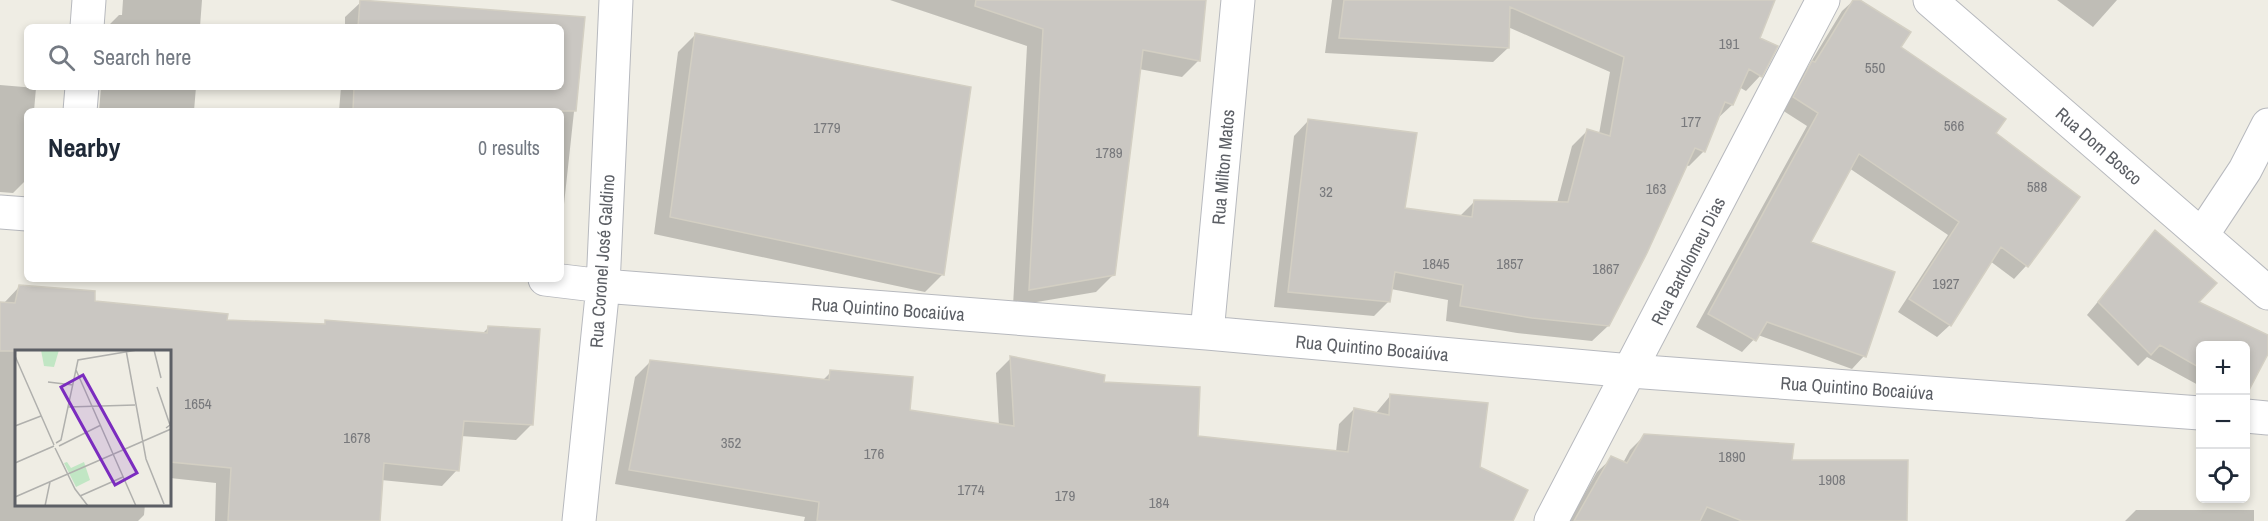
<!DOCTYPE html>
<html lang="en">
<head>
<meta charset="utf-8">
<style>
  body { margin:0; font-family:"Archivo Narrow",sans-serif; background:#f2f2f3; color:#1f2937 }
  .controls { position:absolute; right:18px; bottom:18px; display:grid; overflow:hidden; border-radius:9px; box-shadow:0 3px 9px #0003 }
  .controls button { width:54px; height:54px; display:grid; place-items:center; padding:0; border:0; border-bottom:2px solid #e0e1e3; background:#fff; color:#1f2937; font:30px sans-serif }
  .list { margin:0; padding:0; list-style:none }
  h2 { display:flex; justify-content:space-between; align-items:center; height:78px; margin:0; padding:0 24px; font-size:26px }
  h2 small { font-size:20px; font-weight:400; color:#747a83 }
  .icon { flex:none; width:33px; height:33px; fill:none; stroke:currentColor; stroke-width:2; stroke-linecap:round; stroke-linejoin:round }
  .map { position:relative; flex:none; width:2268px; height:521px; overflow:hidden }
  .search { position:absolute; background:#fff; box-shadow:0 3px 9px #0003; left:24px; top:24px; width:540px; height:66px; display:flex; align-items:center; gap:15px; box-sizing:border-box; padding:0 21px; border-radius:9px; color:#747a83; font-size:22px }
  .panel { position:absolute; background:#fff; box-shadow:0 3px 9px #0003; left:24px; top:108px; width:540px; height:174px; border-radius:9px }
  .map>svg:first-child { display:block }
  .shadow { fill:#0003 }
  .building { fill:#cac7c2; stroke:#d3cfc3; stroke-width:1.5 }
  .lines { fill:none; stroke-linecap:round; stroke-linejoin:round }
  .minor-casing { stroke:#b7b9be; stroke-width:35 }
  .minor { stroke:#fff; stroke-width:33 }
  .labels { text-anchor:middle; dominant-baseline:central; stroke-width:4.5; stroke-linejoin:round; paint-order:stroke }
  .number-label { font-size:15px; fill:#78797c }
  .street-label { font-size:18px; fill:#5c5f65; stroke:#fff }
  .inset-road { fill:none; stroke:#b0b0ad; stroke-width:1.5 }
  .view { fill:#7b2cbf; fill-opacity:0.15; stroke:#7b2cbf; stroke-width:3 }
  .inset-edge { fill:none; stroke:#5c5f65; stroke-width:3 }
</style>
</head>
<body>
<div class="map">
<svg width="2268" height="521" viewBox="0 0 2268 521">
  <rect width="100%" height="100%" fill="#efede4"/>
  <path class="shadow" d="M123 0H202L200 27H107L119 15H122Z
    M890 0H1205L1199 60 1182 77 1139 69 1114 274 1096 292 1013 306 1027 46Z
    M1332 0H1774L1758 39 1776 47 1760 76 1746 91 1739 87 1732 105 1716 120 1704 151 1689 166 1686 165 1608 326 1592 341 1517 333 1446 321 1448 300 1391 289 1389 301 1374 316 1274 307 1294 136 1308 121 1403 209 1459 217 1474 202 1557 203 1572 146 1587 131 1599 134 1610 72 1508 27V48L1493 62 1325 53Z
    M1854 0H1857L1899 47 1993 133 2078 197 2026 266 2014 279 1990 261 1950 325 1937 337 1898 312 1948 235 1849 168 1808 243 1864 356 1852 369 1758 335 1742 352 1696 327 1807 126 1782 110 1800 76 1808 67 1842 11Z
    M2057 0H2117L2093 27Z
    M361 2 584 19 561 232V111H339L341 87H561V27H345V17Z
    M695 35 970 88 942 275 925 292 654 234 678 52Z
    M0 85 36 88 34 111H27V179L13 193 0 192Z
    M101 87H196L194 111H99Z
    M2155 232 2197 303 2268 336V351L2246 394V346H2200V386L2147 357 2138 366 2087 315Z
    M20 286 93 303 225 321 322 326 326 322 482 334 488 328 532 424 516 440 461 436 457 470 442 486 381 480 378 521H215L216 483 170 478V352H16V504H145L144 515 138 521H0V303H4Z
    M1011 358 1102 383 1197 437 1336 452 1339 424 1354 409 1375 414 1390 396 1478 468 1511 521H804L805 517 615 484 635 377 650 362 822 381 831 372 909 412 999 426 996 373Z
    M1644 436 1790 461 1905 521H1569L1597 472 1612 458 1623 463 1630 450Z
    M2136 510H2254V521H2125Z"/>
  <path class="building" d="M360 0 585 17 576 111H353L354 87H561V27H358Z
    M976 0H1206L1200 61 1143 50 1115 275 1029 290 1043 29 975 6Z
    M1344 0H1775L1760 38 1778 46 1762 77 1749 69 1733 105 1725 102 1705 152 1695 148 1647 253 1609 326 1532 318 1460 306 1463 285 1395 272 1390 302 1288 292 1308 119 1417 133 1405 208 1472 217 1474 200 1568 202 1587 129 1610 136 1624 57 1510 7 1509 48 1339 38Z
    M1853 0H1860L1911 32 1901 47 2006 119 1996 133 2080 197 2028 267 2001 247 1951 326 1909 299 1959 222 1859 154 1811 242 1895 272 1866 357 1767 322 1756 341 1708 314 1818 113 1793 97 1812 61 1815 62Z
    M695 33 971 87 944 275 670 217Z
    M2155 230 2217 283 2199 302 2268 335V354L2247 394 2246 345H2200V368L2160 345 2151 355 2098 302Z
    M19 285 95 291V301L228 314 227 320 325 324V320L487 333 488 326 540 329 533 425 464 421 459 471 384 463 380 521H228L231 468 170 462V351H0V302L15 303Z
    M1010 356 1105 375 1104 382 1200 387 1198 436 1348 452 1354 408 1389 415 1390 394 1488 403 1480 467 1528 490 1513 521H817L819 502 629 470 650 360 829 380 830 370 913 377 910 410 1014 426Z
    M1644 434 1794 444 1792 460H1908L1907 521H1742L1707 507 1700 521H1574L1611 456 1627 463Z"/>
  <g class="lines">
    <g class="minor-casing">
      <path id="minor" d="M1930 0 2268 293
        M87 27 89 0
        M80 111 82 87
        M0 212 27 214
        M2202 235 2245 170 2268 125
        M545 279 603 286 1207 333 1631 371 2200 413
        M1207 333 1238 0
        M2246 416 2268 418
        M579 521 603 286 616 0
        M1551 521 1823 0"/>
    </g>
    <use href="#minor" class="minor"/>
  </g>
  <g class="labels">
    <g class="number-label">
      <text x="1729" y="43">191</text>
      <text x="1875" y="67">550</text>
      <text x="1691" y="121">177</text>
      <text x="1954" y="125">566</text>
      <text x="827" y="127">1779</text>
      <text x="1109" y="152">1789</text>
      <text x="2037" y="186">588</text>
      <text x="1656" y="188">163</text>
      <text x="1326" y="191">32</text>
      <text x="1436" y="263">1845</text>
      <text x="1510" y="263">1857</text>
      <text x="1606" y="268">1867</text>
      <text x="1946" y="283">1927</text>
      <text x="198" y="403">1654</text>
      <text x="357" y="437">1678</text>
      <text x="731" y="442">352</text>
      <text x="874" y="453">176</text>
      <text x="1732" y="456">1890</text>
      <text x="1832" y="479">1908</text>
      <text x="971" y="489">1774</text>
      <text x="1065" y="495">179</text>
      <text x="1159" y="502">184</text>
    </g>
    <g class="street-label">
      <text transform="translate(2099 146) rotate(41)">Rua Dom Bosco</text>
      <text transform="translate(1223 167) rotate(-85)">Rua Milton Matos</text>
      <text transform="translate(602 261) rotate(-86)">Rua Coronel José Galdino</text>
      <text transform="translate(1688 261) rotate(-63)">Rua Bartolomeu Dias</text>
      <text transform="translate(888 309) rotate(4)">Rua Quintino Bocaiúva</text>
      <text transform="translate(1372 348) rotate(5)">Rua Quintino Bocaiúva</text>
      <text transform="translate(1857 388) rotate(4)">Rua Quintino Bocaiúva</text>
    </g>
  </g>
  <g transform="translate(15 350)">
    <rect width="156" height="156" fill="#efede4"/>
    <path d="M26 0H44L39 17 29 16ZM52 112 56 118 69 112 75 130 61 137 49 113Z" fill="#c1e6c4"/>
    <path class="inset-road" d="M111 0 131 109 149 154M139 0 146 28M0 6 39 95M61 20 121 156M33 32 58 35M142 37 155 75 151 78M53 57 120 55M0 76 26 66M41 93 46 90 63 10 122 0M44 96 86 75M40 98 60 139 73 156M0 113 39 96M65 146 108 127M0 147 156 79M30 156 35 132"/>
    <path class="view" d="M68 25 122 123 100 135 46 37Z"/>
    <rect width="156" height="156" class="inset-edge"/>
  </g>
</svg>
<div class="controls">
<button>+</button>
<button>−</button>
<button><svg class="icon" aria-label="locate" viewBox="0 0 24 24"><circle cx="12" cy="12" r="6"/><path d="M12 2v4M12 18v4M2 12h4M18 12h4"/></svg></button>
</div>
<div class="search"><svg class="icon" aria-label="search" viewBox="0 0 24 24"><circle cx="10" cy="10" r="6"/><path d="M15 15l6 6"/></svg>Search here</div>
<section class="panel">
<h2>Nearby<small>0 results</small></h2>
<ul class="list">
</ul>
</section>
</div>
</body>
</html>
